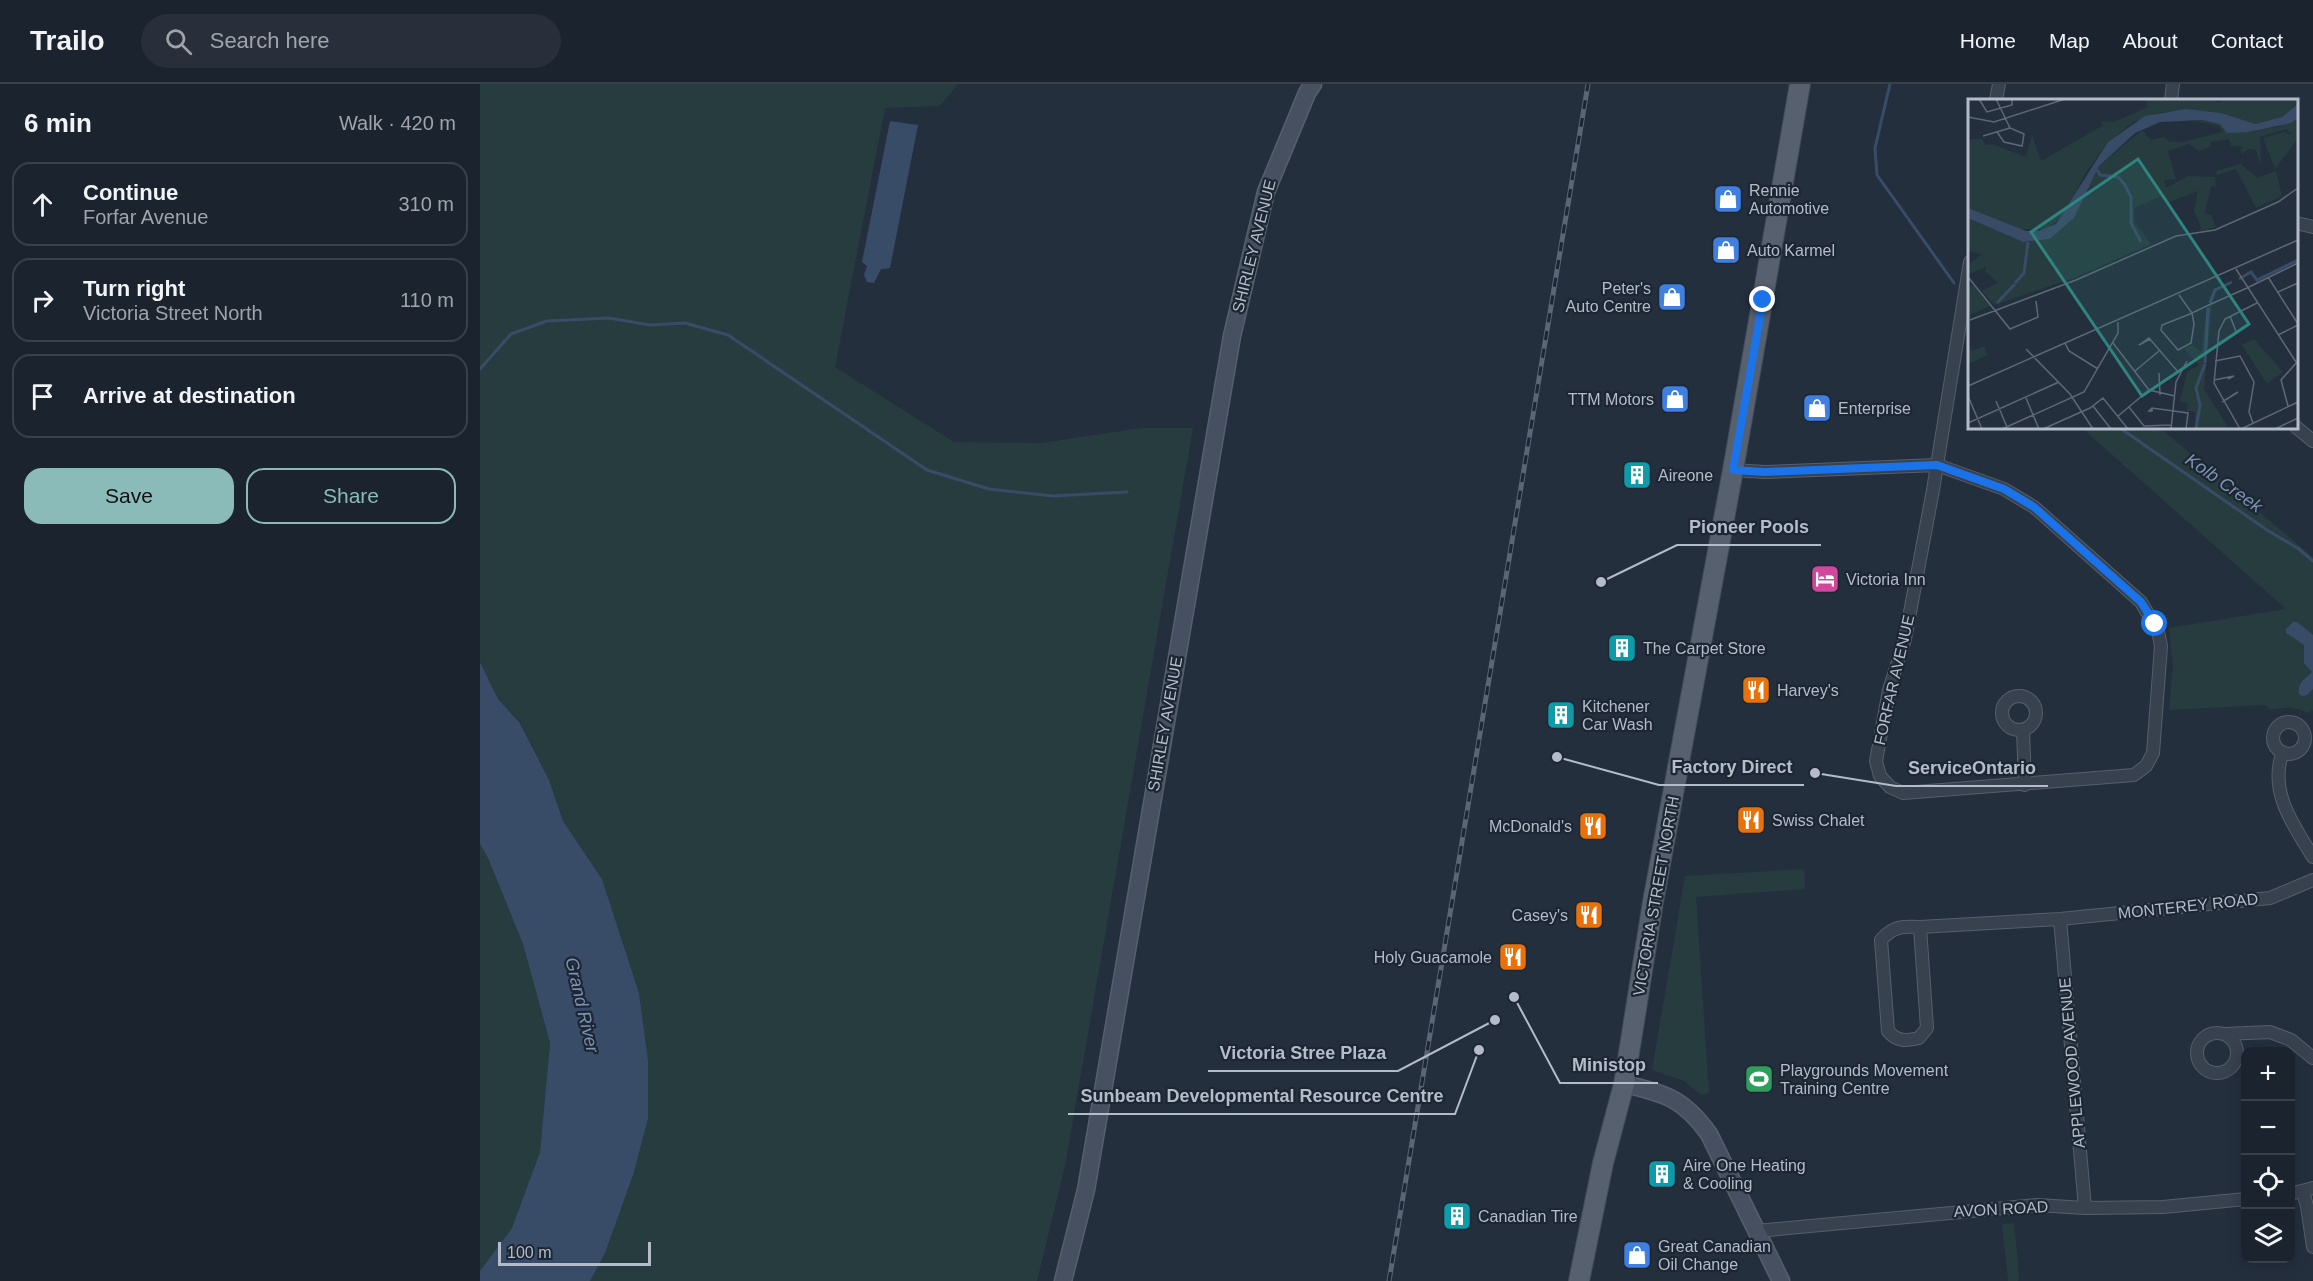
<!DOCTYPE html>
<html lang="en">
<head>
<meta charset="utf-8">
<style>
  body { margin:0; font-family:Helvetica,sans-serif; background:#282f3a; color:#f1f3f6 }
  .controls { position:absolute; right:18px; bottom:18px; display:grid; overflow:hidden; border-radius:12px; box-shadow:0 3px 15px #0003 }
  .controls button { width:54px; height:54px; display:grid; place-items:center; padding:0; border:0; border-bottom:2px solid #39404a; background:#1b232e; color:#f1f3f6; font:30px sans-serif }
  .scale { position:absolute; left:18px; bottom:15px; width:153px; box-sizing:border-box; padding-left:6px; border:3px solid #b4bcc9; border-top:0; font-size:16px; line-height:21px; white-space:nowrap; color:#b4bcc9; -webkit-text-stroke:4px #1d2633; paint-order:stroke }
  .stop { position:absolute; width:18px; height:18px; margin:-14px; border:4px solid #1a73e8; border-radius:50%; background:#fff }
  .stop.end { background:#1a73e8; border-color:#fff; box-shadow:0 2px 6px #0008 }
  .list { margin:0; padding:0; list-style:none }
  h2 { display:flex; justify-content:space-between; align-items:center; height:78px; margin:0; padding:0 24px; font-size:26px }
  h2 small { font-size:20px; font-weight:400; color:#a0a4aa }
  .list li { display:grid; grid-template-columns:39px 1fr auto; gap:18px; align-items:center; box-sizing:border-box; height:84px; margin:0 12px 12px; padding:0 12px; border:2px solid #39404a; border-radius:18px }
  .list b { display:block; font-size:22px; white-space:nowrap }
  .list p { margin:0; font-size:20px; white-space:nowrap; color:#a0a4aa }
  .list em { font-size:20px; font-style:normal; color:#a0a4aa }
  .actions { display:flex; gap:12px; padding:18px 24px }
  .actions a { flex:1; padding:14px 0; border:2px solid #8bbbb9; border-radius:18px; text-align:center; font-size:21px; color:#8bbbb9 }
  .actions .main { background:#8bbbb9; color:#111 }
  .icon { flex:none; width:33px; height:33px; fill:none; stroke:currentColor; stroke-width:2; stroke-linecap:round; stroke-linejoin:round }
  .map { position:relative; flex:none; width:1833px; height:1197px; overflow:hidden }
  header { display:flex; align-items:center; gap:36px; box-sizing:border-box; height:84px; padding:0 30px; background:#1b232e; border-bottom:2px solid #39404a }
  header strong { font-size:28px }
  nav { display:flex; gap:33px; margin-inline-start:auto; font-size:21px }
  .search { width:420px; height:54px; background:#282f3a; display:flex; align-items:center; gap:15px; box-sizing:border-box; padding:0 21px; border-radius:33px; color:#a0a4aa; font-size:22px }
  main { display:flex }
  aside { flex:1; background:#1b232e }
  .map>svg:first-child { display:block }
  .green { fill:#263c3f }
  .water { fill:#394c67 }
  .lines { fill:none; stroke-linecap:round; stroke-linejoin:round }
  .stream { stroke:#394c67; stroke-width:3 }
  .minor-casing { stroke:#565f6c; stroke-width:14 }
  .secondary-casing { stroke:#565f6c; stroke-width:19 }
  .primary-casing { stroke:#414a57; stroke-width:22 }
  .minor { stroke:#38414e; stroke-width:12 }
  .secondary { stroke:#465061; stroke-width:16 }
  .primary { stroke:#56606e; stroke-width:20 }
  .rail-casing { stroke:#5a6575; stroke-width:5 }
  .rail { stroke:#1d2633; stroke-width:3; stroke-dasharray:9; stroke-linecap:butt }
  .route { stroke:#1a73e8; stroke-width:8 }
  .labels { text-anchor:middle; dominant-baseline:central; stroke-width:4.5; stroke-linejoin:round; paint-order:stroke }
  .poi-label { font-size:16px; fill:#b4bcc9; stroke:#1d2633; text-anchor:start }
  .street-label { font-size:16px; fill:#b4bcc9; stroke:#1d2633 }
  .water-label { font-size:18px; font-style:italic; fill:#7c92b1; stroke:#1d2633 }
  .inset-river { fill:none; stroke:#394c67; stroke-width:3 }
  .inset-road { fill:none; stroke:#5e6776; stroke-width:1.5 }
  .view { fill:#308480; fill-opacity:0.15; stroke:#308480; stroke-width:3 }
  .inset-edge { fill:none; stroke:#b4bcc9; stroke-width:3 }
  .leader { fill:none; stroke:#b4bcc9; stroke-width:2 }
  .callout-dot { fill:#b4bcc9; stroke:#1d2633; stroke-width:2 }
  .callout-label { font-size:18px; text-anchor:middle; font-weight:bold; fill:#b4bcc9; stroke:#1d2633; stroke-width:4.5; stroke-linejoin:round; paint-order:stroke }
</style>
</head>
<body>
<header>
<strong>Trailo</strong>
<div class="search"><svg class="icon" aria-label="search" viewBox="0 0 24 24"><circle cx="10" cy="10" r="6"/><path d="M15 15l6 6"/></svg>Search here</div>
<nav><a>Home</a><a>Map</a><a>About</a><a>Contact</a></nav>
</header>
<main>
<aside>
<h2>6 min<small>Walk · 420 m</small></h2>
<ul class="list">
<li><svg class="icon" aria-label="ahead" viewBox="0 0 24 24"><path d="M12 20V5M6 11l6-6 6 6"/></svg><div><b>Continue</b><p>Forfar Avenue</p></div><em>310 m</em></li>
<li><svg class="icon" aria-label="right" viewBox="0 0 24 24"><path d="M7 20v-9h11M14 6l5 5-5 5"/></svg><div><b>Turn right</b><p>Victoria Street North</p></div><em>110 m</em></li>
<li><svg class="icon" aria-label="arrive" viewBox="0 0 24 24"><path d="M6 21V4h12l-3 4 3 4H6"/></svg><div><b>Arrive at destination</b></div></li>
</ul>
<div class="actions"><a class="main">Save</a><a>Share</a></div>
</aside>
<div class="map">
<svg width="1833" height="1197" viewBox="0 0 1833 1197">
  <rect width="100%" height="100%" fill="#242f3e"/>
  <path class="green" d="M0 0H478L460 22 405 24 355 283 474 358 561 359 661 344H713L585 1082 557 1197H110L125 1169 168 976 159 909 122 795 83 737 69 696 41 639 18 615 0 578Z
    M1602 344H1680L1833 473V626L1827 629C1815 622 1804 623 1790 626L1786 621 1689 626 1693 580 1689 544 1806 525Z
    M0 760 8 774 43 860 70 959 60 1068 32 1144 0 1187Z
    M1324 785 1325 805 1216 813 1229 1009 1221 1011 1204 997 1172 986 1205 792Z
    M1534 1139 1539 1190 1538 1197H1528L1522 1140Z"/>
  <path class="water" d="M410 37 438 41 410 184 401 185 394 199 387 198 384 191 387 182 382 178Z
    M1813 538H1817L1833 551V605L1827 611 1822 612 1819 610C1817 599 1825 595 1832 588L1824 579V561L1806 549V545Z
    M0 578 18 615 40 639 69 696 83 737 122 795 159 909 168 976V1034L154 1088 139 1130 125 1169 110 1197H0V1187L32 1144 60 1068 70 959 43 860 8 774 0 760Z"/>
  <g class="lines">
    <path class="stream" d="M1410 0 1395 64 1397 91 1474 199
      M0 285 31 250 67 237 129 234 170 241 205 239 248 251 447 386 509 405 573 412 647 408
      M1640 344 1787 446 1819 465 1833 477"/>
    <g class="minor-casing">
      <path id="minor" d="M1516 16 1519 0
        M1691 16 1693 0
        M1816 139 1833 143
        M1816 343 1833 357
        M1253 386 1285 388 1457 381 1524 405 1554 423 1661 518 1678 547 1681 562 1673 669 1666 682 1654 691 1423 709 1410 703 1400 692 1396 677 1409 606 1425 555 1453 406 1457 381 1490 178
        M1522 629a17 17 0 1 1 34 0a17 17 0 1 1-34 0Z
        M1793 654a16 16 0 1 1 32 0a16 16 0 1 1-32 0Z
        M1543 646 1545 701
        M1803 668C1788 706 1813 741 1833 773
        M1580 835 1605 1124
        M1440 843 1447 944 1439 954C1426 957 1417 958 1408 947L1401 856C1413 842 1423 842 1440 843L1580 835 1790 814 1833 796
        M1717 969a20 20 0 1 1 40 0a20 20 0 1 1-40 0Z
        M1745 950 1790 948 1811 956 1833 974
        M1823 1108 1827 1122 1833 1163
        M1810 1110 1833 1104
        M1277 1147 1557 1121 1605 1124 1683 1123 1766 1115"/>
    </g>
    <g class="secondary-casing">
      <path id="secondary" d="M1144 1000C1185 1009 1204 1015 1229 1050L1301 1197
        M583 1197 606 1106 752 252 786 108 827 9 833 0"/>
    </g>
    <g class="primary-casing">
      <path id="primary" d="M1099 1197 1123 1079 1144 1000 1173 818 1253 386 1320 0"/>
    </g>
    <use href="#minor" class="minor"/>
    <use href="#secondary" class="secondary"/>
    <use href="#primary" class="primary"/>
    <g class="rail-casing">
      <path id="rail" d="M909 1197 1108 0"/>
    </g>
    <use href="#rail" class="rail"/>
  </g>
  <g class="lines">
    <path class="route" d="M1283 216 1253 386 1284 388 1457 381 1524 405 1554 423 1661 518 1675 540"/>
  </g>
  <defs>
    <g id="shop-square" transform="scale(1.5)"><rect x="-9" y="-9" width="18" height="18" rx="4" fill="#3f7fe0" stroke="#1d2633"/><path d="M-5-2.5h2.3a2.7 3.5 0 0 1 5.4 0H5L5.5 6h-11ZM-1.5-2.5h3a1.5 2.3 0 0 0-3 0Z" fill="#fff"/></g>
    <g id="building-square" transform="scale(1.5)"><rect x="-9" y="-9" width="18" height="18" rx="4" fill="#0f9aa8" stroke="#1d2633"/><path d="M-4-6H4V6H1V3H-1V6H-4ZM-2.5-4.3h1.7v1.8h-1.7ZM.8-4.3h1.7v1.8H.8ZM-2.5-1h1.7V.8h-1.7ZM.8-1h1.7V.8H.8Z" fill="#fff"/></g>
    <g id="hotel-square" transform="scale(1.5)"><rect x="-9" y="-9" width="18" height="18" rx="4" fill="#d1479c" stroke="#1d2633"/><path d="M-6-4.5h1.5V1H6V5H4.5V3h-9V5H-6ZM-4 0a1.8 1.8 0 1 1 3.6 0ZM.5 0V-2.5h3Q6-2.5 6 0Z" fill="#fff"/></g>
    <g id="restaurant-square" transform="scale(1.5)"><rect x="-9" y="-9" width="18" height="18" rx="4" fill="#e8710a" stroke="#1d2633"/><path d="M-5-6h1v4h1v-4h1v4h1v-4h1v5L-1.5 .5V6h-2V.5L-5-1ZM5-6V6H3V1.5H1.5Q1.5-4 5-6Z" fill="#fff"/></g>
    <g id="stadium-square" transform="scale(1.5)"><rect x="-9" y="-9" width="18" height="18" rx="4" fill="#2e9e5b" stroke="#1d2633"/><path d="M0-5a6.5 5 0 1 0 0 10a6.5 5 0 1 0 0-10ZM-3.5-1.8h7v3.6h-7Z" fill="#fff"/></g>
  </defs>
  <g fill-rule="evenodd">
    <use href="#shop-square" x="1248" y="115"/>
    <use href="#shop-square" x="1246" y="166"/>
    <use href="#shop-square" x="1192" y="213"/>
    <use href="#shop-square" x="1195" y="315"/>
    <use href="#shop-square" x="1337" y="324"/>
    <use href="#building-square" x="1157" y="391"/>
    <use href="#hotel-square" x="1345" y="495"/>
    <use href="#building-square" x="1142" y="564"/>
    <use href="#restaurant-square" x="1276" y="606"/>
    <use href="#building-square" x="1081" y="631"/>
    <use href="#restaurant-square" x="1271" y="736"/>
    <use href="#restaurant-square" x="1113" y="742"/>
    <use href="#restaurant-square" x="1109" y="831"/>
    <use href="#restaurant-square" x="1033" y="873"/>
    <use href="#stadium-square" x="1279" y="995"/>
    <use href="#building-square" x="1182" y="1090"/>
    <use href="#building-square" x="977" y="1132"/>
    <use href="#shop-square" x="1157" y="1171"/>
  </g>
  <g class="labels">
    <g class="poi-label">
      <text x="1269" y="106">Rennie<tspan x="1269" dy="18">Automotive</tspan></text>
      <text x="1267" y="166">Auto Karmel</text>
      <text x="1171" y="204" text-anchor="end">Peter's<tspan x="1171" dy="18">Auto Centre</tspan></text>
      <text x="1174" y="315" text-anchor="end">TTM Motors</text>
      <text x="1358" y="324">Enterprise</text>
      <text x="1178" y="391">Aireone</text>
      <text x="1366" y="495">Victoria Inn</text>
      <text x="1163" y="564">The Carpet Store</text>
      <text x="1297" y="606">Harvey's</text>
      <text x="1102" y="622">Kitchener<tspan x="1102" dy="18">Car Wash</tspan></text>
      <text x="1292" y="736">Swiss Chalet</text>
      <text x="1092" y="742" text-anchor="end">McDonald's</text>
      <text x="1088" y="831" text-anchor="end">Casey's</text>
      <text x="1012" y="873" text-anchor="end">Holy Guacamole</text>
      <text x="1300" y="986">Playgrounds Movement<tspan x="1300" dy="18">Training Centre</tspan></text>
      <text x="1203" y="1081">Aire One Heating<tspan x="1203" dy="18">&amp; Cooling</tspan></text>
      <text x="998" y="1132">Canadian Tire</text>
      <text x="1178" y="1162">Great Canadian<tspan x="1178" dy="18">Oil Change</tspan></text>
    </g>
    <g class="street-label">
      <text transform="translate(774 162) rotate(-76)">SHIRLEY AVENUE</text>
      <text transform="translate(1414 596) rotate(-77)">FORFAR AVENUE</text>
      <text transform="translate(685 640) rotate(-80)">SHIRLEY AVENUE</text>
      <text transform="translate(1176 812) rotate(-80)">VICTORIA STREET NORTH</text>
      <text transform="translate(1708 822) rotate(-6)">MONTEREY ROAD</text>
      <text transform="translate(1592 979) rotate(-95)">APPLEWOOD AVENUE</text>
      <text transform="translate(1521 1125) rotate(-3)">AVON ROAD</text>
    </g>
    <g class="water-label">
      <text transform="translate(1744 399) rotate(35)">Kolb Creek</text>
      <text transform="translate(102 921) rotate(77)">Grand River</text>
    </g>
  </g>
  <g transform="translate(1488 15)">
    <rect width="330" height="330" fill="#242f3e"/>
    <path d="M178 0H249L250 4 255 0H330V5L314 18 287 25 239 12 194 13 165 23 140 43 118 73 96 116 78 130H49L0 109V40H14L17 46 24 45 58 58 64 36 73 62 134 27V22L146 23 180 8ZM330 19V39L307 70 295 39 316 33 323 36 319 30 292 38 293 66 288 51 280 50 274 55 272 50 277 48 263 47 261 40 243 43 242 48 231 52 221 45 200 52 208 80 196 81 198 89 220 77 247 78 248 88 243 87 237 114 243 116 248 128 231 132 233 128 226 112 230 92 201 103 192 98 166 109 167 124 183 145 109 178 26 206 14 192 30 184 17 172 19 168 0 175V167L13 155 0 152V119L55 143 82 140 106 119 131 67 174 31 183 41 196 38 202 43H215L254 33 251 27 227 22 234 21 252 25 261 34 310 28ZM273 65 289 79 308 72 314 97 288 109 268 70 249 76 248 72ZM5 186 22 207 0 217V188ZM244 206 236 290 260 328 227 330V313L219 312 220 305 212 302 219 273 231 266 216 250 224 245 233 253 239 208ZM286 240 315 273 299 285 274 246ZM0 244 4 252 16 247 20 256 0 265Z" fill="#263c3f"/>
    <path d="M330 5V19L323 24 280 33 259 34 252 25 234 21 192 23 167 34 131 67 106 119 82 140 55 143 0 119V109L58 132H70L88 125 140 43 177 17 218 10 253 14 287 25 314 18Z" fill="#394c67"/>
    <path class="inset-river" d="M129 71 132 76 150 78 157 86 163 98V124L173 143M271 180 283 173 289 181 330 161M47 184 56 174 60 143M29 204 47 185M242 204 247 191 264 183M237 264 240 209M228 330 232 306 228 289 237 265"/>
    <path class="inset-road" d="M11 0 19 13 44 6V0M28 0 42 29 56 35 54 47 36 43 29 33M0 18 26 23 97 0M15 37 42 29M268 170 328 263M0 178 42 230 70 218 68 202M300 178 330 225M310 193 330 184M211 196 224 214 226 225 223 244 210 251 193 231 194 226 222 215 224 214 243 205 279 189 330 164M262 217 269 235M2 221 108 181 208 137 247 131 310 103 330 89M310 236 330 226M182 240 171 246 181 239 211 274M97 244 101 252 130 270M145 244 181 291 207 297M58 250 102 295 125 330M247 262 272 257 286 283 281 313 285 324M167 272 191 252M191 274 192 296M246 281 266 277 260 280M0 287 330 141M0 297 14 330M58 299 71 330M28 302 39 328M254 303 270 293 265 296M125 307 143 330M320 307 313 281 330 262M161 308 176 327 203 326M184 309 181 312H184V309L220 314 218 330M150 317 181 291M0 324 91 283M34 330 116 293 150 234V223M75 330 122 309 135 299 160 330M203 330 208 283 219 262M272 330 246 284 251 232 257 220 289 204M273 330 330 303M307 330 330 319"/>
    <path class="view" d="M170 60 281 225 174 297 63 133Z"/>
    <rect width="330" height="330" class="inset-edge"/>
  </g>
  <path class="leader" d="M1121 498L1197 461H1341M1077 673L1179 701H1324M1335 689L1416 702H1568M1015 936L918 987H728M1034 913L1080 999H1178M999 966L975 1030H588"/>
  <g class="callout-dot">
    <circle cx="1121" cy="498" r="6"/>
    <circle cx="1077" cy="673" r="6"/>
    <circle cx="1335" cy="689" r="6"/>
    <circle cx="1015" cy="936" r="6"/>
    <circle cx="1034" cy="913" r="6"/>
    <circle cx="999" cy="966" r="6"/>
  </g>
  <g class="callout-label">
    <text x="1269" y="449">Pioneer Pools</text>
    <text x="1252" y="689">Factory Direct</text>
    <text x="1492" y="690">ServiceOntario</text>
    <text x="823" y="975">Victoria Stree Plaza</text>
    <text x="1129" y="987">Ministop</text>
    <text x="782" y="1018">Sunbeam Developmental Resource Centre</text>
  </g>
</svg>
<div class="controls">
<button>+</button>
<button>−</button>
<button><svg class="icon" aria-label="locate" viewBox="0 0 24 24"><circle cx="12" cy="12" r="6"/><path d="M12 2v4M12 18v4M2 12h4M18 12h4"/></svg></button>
<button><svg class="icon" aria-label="layers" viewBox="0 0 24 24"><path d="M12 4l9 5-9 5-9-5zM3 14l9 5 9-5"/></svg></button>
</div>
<div class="scale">100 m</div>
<div class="stop" style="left:1675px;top:540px"></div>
<div class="stop end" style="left:1283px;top:216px"></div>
</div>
</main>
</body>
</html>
